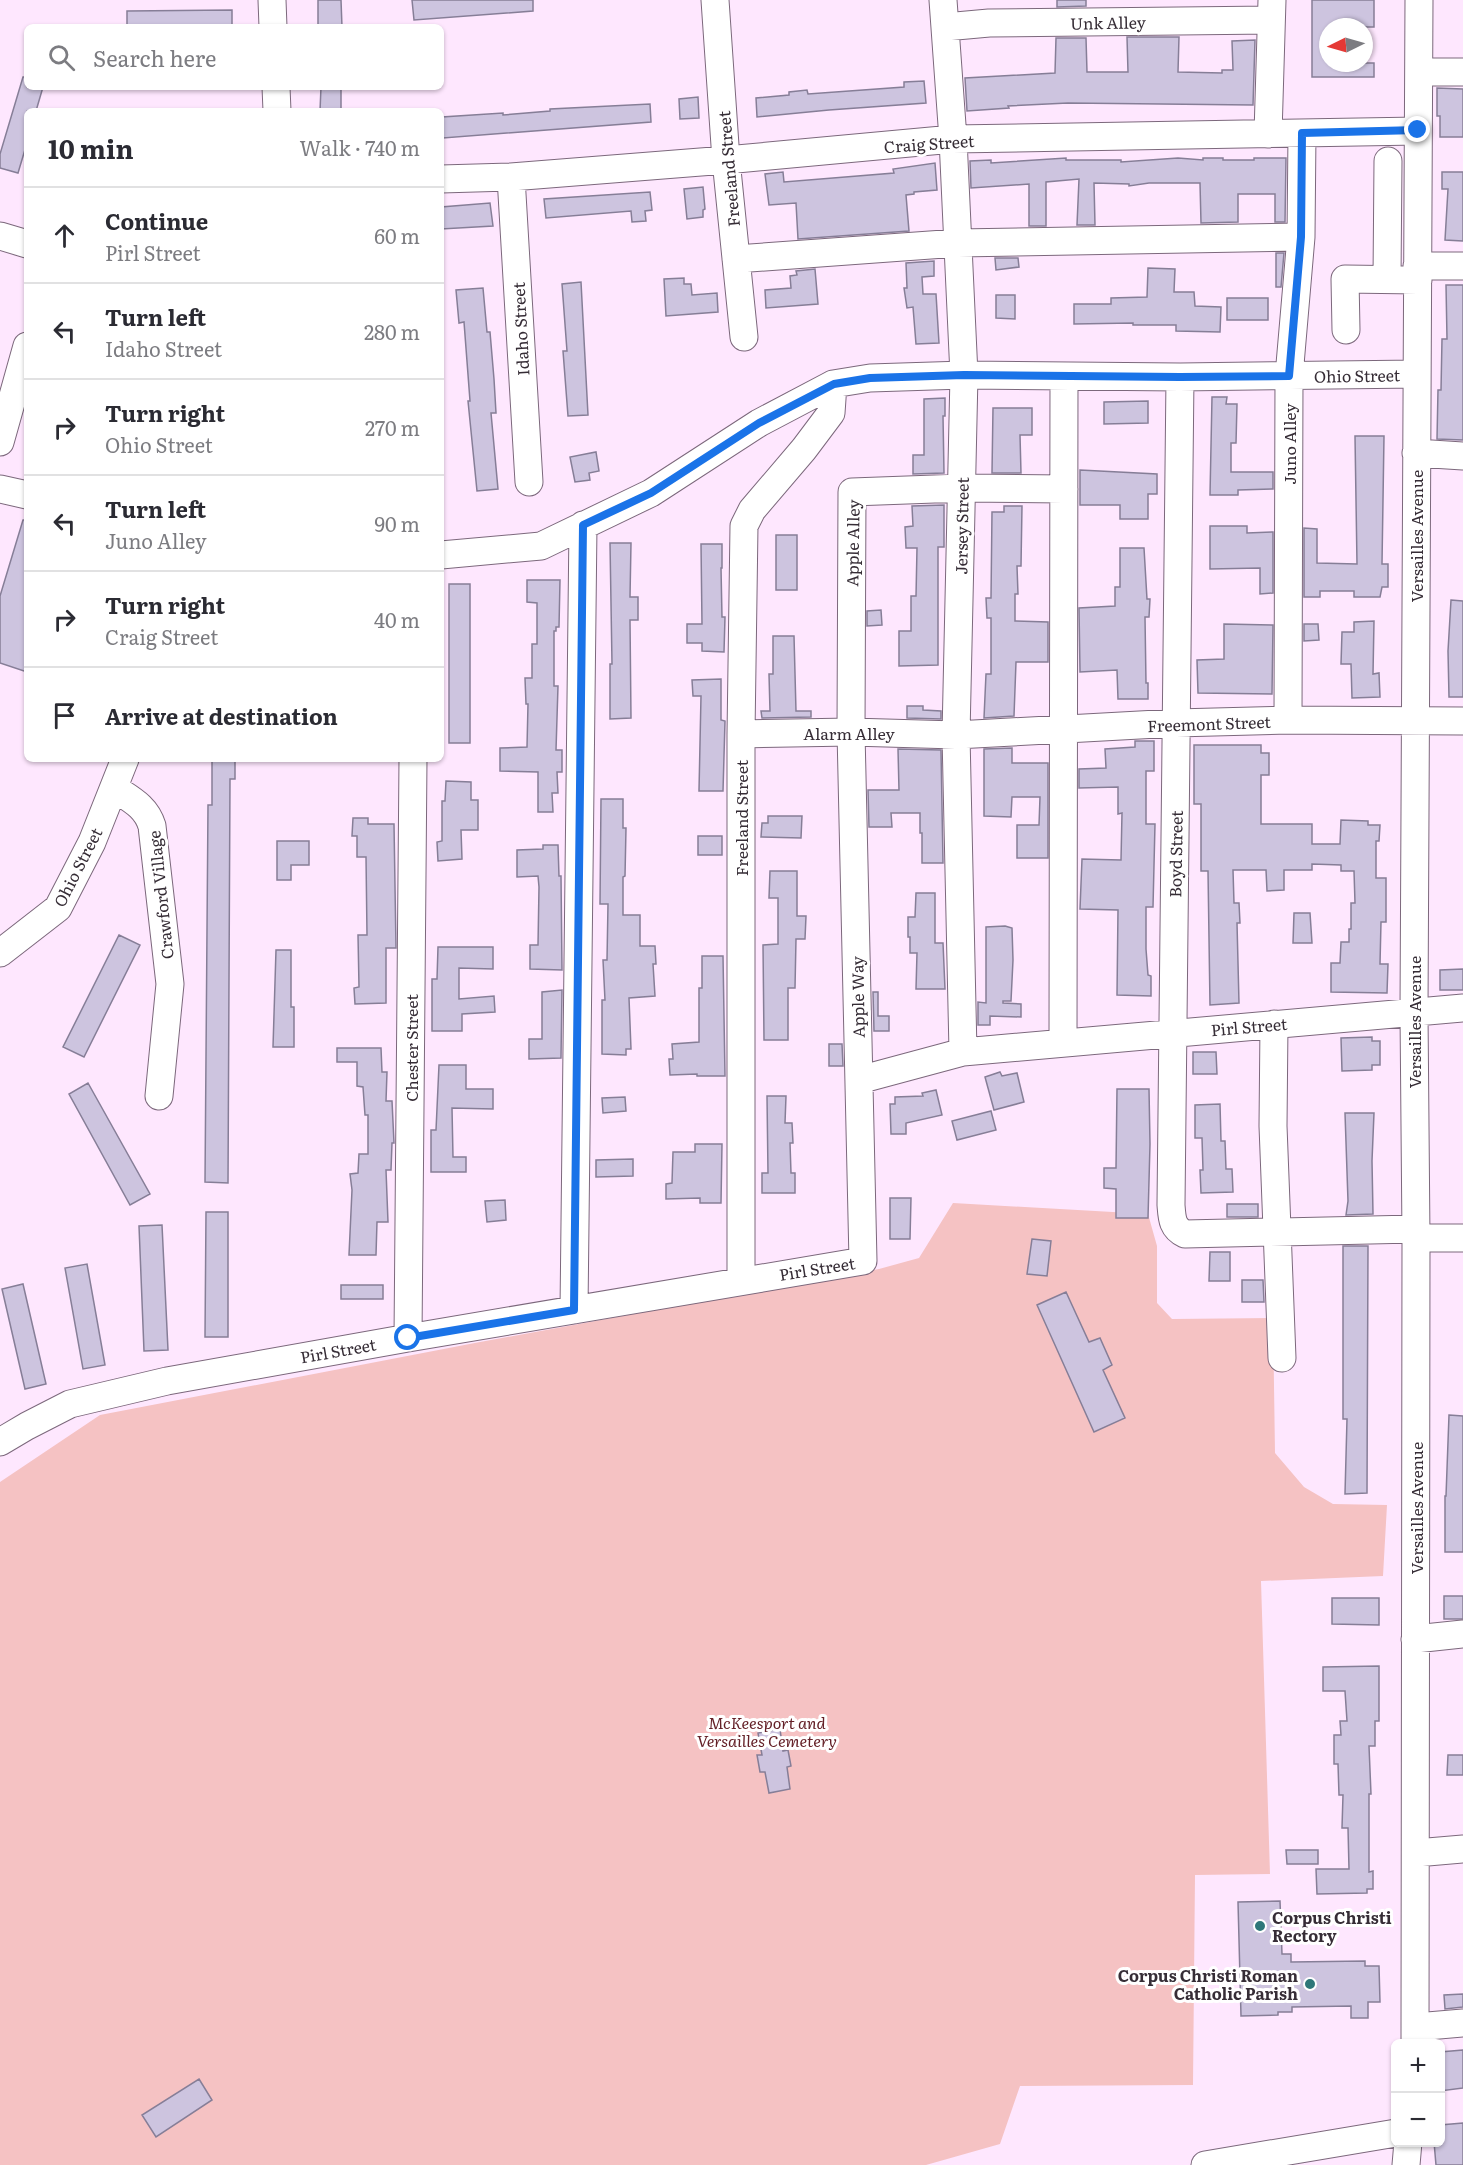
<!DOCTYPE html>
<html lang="en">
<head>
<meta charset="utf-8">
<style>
  body { margin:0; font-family:Literata,serif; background:#f2f2f3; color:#2b2b33 }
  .controls { position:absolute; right:18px; bottom:18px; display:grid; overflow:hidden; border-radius:9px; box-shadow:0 2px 4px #0004 }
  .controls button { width:54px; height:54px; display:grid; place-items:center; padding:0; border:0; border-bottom:2px solid #e1e1e2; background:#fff; color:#2b2b33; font:30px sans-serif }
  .compass { position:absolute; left:1319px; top:18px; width:54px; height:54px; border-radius:50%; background:#fff; box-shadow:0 2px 4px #0004; rotate:265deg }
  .stop { position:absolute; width:18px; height:18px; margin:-14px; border:4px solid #1a73e8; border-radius:50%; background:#fff }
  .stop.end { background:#1a73e8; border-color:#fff; box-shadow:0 2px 6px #0008 }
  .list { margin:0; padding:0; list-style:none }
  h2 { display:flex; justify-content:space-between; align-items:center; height:78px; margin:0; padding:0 24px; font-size:26px }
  h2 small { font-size:20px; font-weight:400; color:#7c7c81 }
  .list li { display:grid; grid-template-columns:39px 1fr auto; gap:18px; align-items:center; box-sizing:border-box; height:96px; padding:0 24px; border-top:2px solid #e1e1e2 }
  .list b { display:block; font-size:22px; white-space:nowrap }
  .list p { margin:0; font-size:20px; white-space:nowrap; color:#7c7c81 }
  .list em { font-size:20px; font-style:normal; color:#7c7c81 }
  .icon { flex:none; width:33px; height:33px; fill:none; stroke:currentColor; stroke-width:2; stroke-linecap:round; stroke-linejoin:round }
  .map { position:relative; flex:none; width:1463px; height:2165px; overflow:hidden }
  .search { position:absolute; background:#fff; box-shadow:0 2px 4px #0004; left:24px; top:24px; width:420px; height:66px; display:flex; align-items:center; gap:15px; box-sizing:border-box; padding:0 21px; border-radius:9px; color:#7c7c81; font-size:22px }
  .panel { position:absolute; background:#fff; box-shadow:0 2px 4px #0004; left:24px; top:108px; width:420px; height:654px; border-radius:9px }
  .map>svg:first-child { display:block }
  .green { fill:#f5c2c3 }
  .building { fill:#cdc4df; stroke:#867e97; stroke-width:1.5 }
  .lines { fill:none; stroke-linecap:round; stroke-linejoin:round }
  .minor-casing { stroke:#7c687c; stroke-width:29 }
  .minor { stroke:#fff; stroke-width:27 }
  .route { stroke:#1a73e8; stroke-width:8 }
  .poi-dot { fill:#2e7779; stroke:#fff; stroke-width:2 }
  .labels { text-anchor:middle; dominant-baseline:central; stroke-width:6; stroke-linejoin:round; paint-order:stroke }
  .street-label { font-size:16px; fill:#362d36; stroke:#fff }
  .park-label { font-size:16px; font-style:italic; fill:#642027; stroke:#fff }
  .poi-label { font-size:16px; font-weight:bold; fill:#362d36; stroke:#fff; text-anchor:start }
</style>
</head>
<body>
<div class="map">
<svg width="1463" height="2165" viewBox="0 0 1463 2165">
  <rect width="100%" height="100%" fill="#fee7fe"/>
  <path class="green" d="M953 1203 1148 1214 1157 1246V1303L1172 1319 1273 1318 1275 1453 1304 1487 1333 1504 1387 1505 1383 1576 1261 1581 1270 1874 1195 1875 1193 2085 1020 2086 1000 2144 926 2165H0V1482L100 1415 480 1342 879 1269 919 1258Z"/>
  <path class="building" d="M318 0H341L342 27H318Z
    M412 0H533V11L414 20Z
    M1057 0H1086V6L1057 7Z
    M1312 0H1374V27H1328V63H1374V77H1312Z
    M232 10V27H127V11Z
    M1127 37H1179L1178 72 1222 73V70H1233L1232 41 1255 40 1253 105 1068 103 1008 106 1009 108 967 111 965 78 1055 73 1056 38H1086L1087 72H1128Z
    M23 77H27V87H43L36 111H27V143L18 173 0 168V154Z
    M924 81 926 103 829 110 757 117 756 98 789 95V92L807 90 808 94 904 87V82Z
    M321 87H341V111H320Z
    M1437 88 1463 89V137H1440V116H1437Z
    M698 97 699 118 680 119 679 99Z
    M650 104 651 122 443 138 442 117 503 113V115L550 111V109Z
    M1066 158V160H1121V162L1178 158 1203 160V158H1223V160H1254V158H1286L1285 222H1275V194H1238V222L1201 223 1200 183H1149L1129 186V184L1094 183 1095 225H1077L1079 179 1046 182V226H1029V184L971 188 970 161 991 160V163Z
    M935 163 937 190 914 192V194L906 195 909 231 798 239 796 203 769 205 765 174 783 172 784 182 894 173 893 169Z
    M1442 172H1463V241L1445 240 1448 189H1442Z
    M703 187 705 209 703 210V217L687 219 684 189Z
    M650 192 652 210 645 211 646 221 632 222 631 211 546 218 544 199Z
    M490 203 493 226 441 229V207Z
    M1276 253H1284L1281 287H1276Z
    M995 258H1018L1019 267 996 270Z
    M934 261V276L922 277 923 294H936L939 343 916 344 913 307 907 308 904 288H907L906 263Z
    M1148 268 1175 269 1174 292H1194L1195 306 1221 307 1220 332 1176 331V325H1133V323L1074 324V304H1111V298L1147 297Z
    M815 269 818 304 766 308 765 290 791 288 790 276 797 275 796 271Z
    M684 278V284H691L692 295 717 293 718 312 666 316 664 279Z
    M581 282 588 415 568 416 563 351H567L562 284Z
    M1446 285H1463V440L1437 439 1438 390H1441L1442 339H1447Z
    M483 288 487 332H490L494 379 496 413H491L498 489 477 491 468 401H470L464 322 459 323 456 290Z
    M996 295H1015V319L996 318Z
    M1227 298H1268V320H1227Z
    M1212 397H1227L1226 404H1237L1236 443H1231V472H1273V489L1238 490V495H1210Z
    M945 398V416H943L944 473 913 474V455H924V399Z
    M1148 401V423L1104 424V402Z
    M993 408H1032V435H1020L1021 473H992Z
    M1355 436H1384L1382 564H1388V587H1382L1380 597H1354V591H1320V597H1304V528L1317 529V563L1357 564Z
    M596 452 599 471 589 473 590 480 575 482 570 457Z
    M1080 470 1157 474V494H1148V519H1120V505H1080Z
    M944 505V547H938V665L899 666V631H911V596H916L917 548H906L905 527 913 526 912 506Z
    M1004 506H1022L1021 566H1017L1018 594H1015V621L1048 622V662H1016L1014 716 984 718 986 674H991V618H987L986 598H991L992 512H1004Z
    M23 520H27V672L0 663V596Z
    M1210 526H1247V533L1273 532V593L1260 594V568L1210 569Z
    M776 535H797V590H776Z
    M610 543H631L630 597H638V620H630L631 718 610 719V664H612Z
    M701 544H722V568H721L722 617H725L724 652 702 651V643H687V624H702Z
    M1120 548H1144L1147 599H1150L1149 617H1145L1146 683H1148V699H1118L1117 670 1080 672 1079 608 1115 606V587H1120Z
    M527 580H560L559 627H556V631H554V686H558L556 750H562V772H557L558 793H552L553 812H538V772L500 771V748L527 747 528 704H526L525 678H532V644H537V603L527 602Z
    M449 584H470V743H449Z
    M1451 600 1463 601V697H1449L1448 651Z
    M881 610 882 625 867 626V611Z
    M1374 621 1373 674 1379 673 1380 697 1352 698 1351 664H1341L1342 632H1354V622Z
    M1224 624 1273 625 1272 694 1198 693 1197 660 1224 659Z
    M1304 624H1318L1319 640 1304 641Z
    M773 636H794L796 711H811V717L762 718 761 711H770L769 674H773Z
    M721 679V720L725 721 723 791H699L701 696H693L692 680Z
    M907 706H923V710L941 711V719L907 718Z
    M1135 741H1154V771H1146V824H1155L1153 907H1146V949L1148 975 1151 976V996L1117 995 1118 910 1080 909 1082 859 1121 860 1122 813 1118 814V787L1079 788V769L1106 768 1105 749 1135 747Z
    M1194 745H1261V753H1269V775H1261V824H1312V844H1340L1341 820 1368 821V825H1380L1379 841H1376V878H1386V922H1381L1380 964H1388L1387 993 1331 992V963H1340L1341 942H1349V929H1351V903H1355L1354 871H1341V865L1312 864V870H1284V890L1267 891 1266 870H1233L1234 903H1239L1240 923H1237L1239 1003 1210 1005 1208 871H1201V804H1194Z
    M1012 748V763H1048V858H1017V825H1039L1040 797H1012L1011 817 984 816V749Z
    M898 749 941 750 943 863H922V833H920V813H891L892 827H869L868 790H899Z
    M212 759H235V779H230L228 1183 205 1182 208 805H212Z
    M446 781 471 782V800H478V830H461L462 859 438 861 437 842 442 841V801H445Z
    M601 799H623V828H626L625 876 623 877V915H640V946H655L656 964H653L655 996 629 998 631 1049H626V1055L602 1054V1000H605L603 960H607L608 904H600Z
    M768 816H802L801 838 761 837 762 823H768Z
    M353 818H368V824H394L396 948H386V1003L355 1004 354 988 359 987 358 935H367L366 857H357V836H352Z
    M698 836H722V855H698Z
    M277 841H309V865H291V880H277Z
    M543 845H558L559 876H561L562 970 530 969V945H538L539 887 538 876 517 877V850L543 849Z
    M770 871H797V916H806L805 939H796L795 988H788V1040H764L763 945 778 944V898H769Z
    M916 893H935V943H943L945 989H916L917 953H910V937H908V917H915Z
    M1294 913H1310L1312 943H1293Z
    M1005 926 1012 928 1013 960 1011 1001H1003V1003L1021 1004V1017L990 1016V1025H978V1002L986 1003V927Z
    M119 935 140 945 84 1057 63 1047Z
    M438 947H493V969L459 968V999L494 996 495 1012 462 1014V1031H432V979H437Z
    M276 950H291V1007H294V1047H273Z
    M702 956H723L725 1076H697V1074L670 1075 669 1059H673L672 1044 699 1042V988H702Z
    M1463 969V990H1440V970Z
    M562 990 561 1058 529 1059V1039H542V992Z
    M873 992H878V1016H889V1031H874Z
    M1372 1037V1041H1380V1065H1372V1070L1342 1071 1341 1038Z
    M829 1044H842L843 1066H829Z
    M337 1048H381L382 1072H387L386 1101H392L394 1143H392L391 1170H386L388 1222H377L376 1255H349L352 1190 350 1174 358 1173 359 1154H368V1115H365L363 1087 357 1086V1062H337Z
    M1193 1052H1216L1217 1074H1193Z
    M439 1065H466V1089H493V1109L452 1108 453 1157H466V1172H431V1130H436Z
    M1000 1072 1002 1076 1017 1073 1024 1102 994 1110 985 1077Z
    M88 1083 150 1194 130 1205 69 1094Z
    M1117 1089H1149L1150 1144 1148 1218H1116V1189L1104 1188V1168H1116Z
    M936 1090 942 1115 906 1123V1134H891L890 1104H895V1097L923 1096 922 1093Z
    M767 1096H786L785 1123H792L793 1143H790L791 1173H795V1193H762V1173H768Z
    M625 1097 626 1111 603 1113 602 1098Z
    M1220 1104 1221 1141H1225L1226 1169H1232L1233 1192 1201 1193 1200 1170H1203L1202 1138H1195V1105Z
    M991 1111 996 1130 957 1140 952 1121Z
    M1345 1113H1374L1372 1161 1373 1214 1346 1215 1348 1201Z
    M695 1144H722L721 1203H700V1198L666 1199V1184L672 1183 673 1152H695Z
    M633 1159V1176L596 1177V1160Z
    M890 1198H911L910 1239H890Z
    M505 1200 506 1220 487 1222 485 1201Z
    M1227 1204H1258V1217H1227Z
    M206 1212H228V1337H205Z
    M162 1225 168 1350 144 1351 139 1226Z
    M1032 1239 1051 1241 1047 1276 1027 1274Z
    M1343 1246H1368L1367 1493 1345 1494 1347 1419H1343Z
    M1210 1252H1230V1281H1209Z
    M87 1264 105 1365 83 1369 65 1268Z
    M1242 1280H1263L1264 1302H1242Z
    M23 1284 46 1384 25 1389 2 1289Z
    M341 1285H383V1299H341Z
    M1066 1292 1089 1342 1100 1338 1112 1365 1103 1370 1125 1418 1094 1432 1037 1305Z
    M1449 1415 1463 1416V1552H1445V1496H1446Z
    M1444 1596H1463V1619H1444Z
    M1332 1598H1379V1625L1332 1624Z
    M1379 1666V1721H1375V1746H1369L1371 1794H1369V1872L1373 1871V1889H1367V1893L1317 1894 1316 1869H1349L1348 1828H1342L1343 1795H1339L1338 1764H1334V1735H1341L1340 1721H1347L1345 1691H1323V1667Z
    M780 1729 783 1751 788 1750 791 1766 787 1767 790 1789 769 1793 765 1772H760L757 1755H762L758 1733Z
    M1448 1755H1463V1775H1447Z
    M1286 1850H1318V1864H1287Z
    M1280 1901 1282 1954H1291V1962L1365 1961V1966H1379L1380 2002H1368V2018H1351V2006L1292 2007V2012H1278V2015L1241 2016 1238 1902Z
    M1463 1994V2007L1445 2009 1444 1995Z
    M1463 2050V2088L1440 2091V2052Z
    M199 2079 212 2100 156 2137 142 2115Z
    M1463 2123V2165H1436L1434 2142H1440V2125Z"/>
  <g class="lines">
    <g class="minor-casing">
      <path id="minor" d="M272 0 273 27
        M715 0 726 160 744 337
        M943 0 953 139 964 375 956 735 963 1052
        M945 27 989 23 1271 20
        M1419 72H1463
        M276 87 277 111
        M1268 134 1272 0
        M511 177 529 482
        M441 179 511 177 726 160 953 139 1418 131
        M0 236 27 244
        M736 259 958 243 1301 237
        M1417 266H1463
        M1387 279 1388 161
        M1346 330 1345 279 1418 280
        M1180 377 1171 1205C1172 1218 1172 1228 1185 1234L1415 1229
        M0 442 27 346
        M1416 453 1463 456
        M0 489 27 495
        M441 555 541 546 651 493 759 423 833 384 870 378 964 375 1180 377 1417 374
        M1288 720 1289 376 1301 237 1302 133
        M741 734 851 732 956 735 1176 723 1288 720 1463 721
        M114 788C130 799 146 806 152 826L170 984 159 1096
        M0 953 58 908 92 842 125 759
        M1274 1024 1273 1126 1282 1358
        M1063 1043 1064 376
        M859 1080 963 1052 1463 1008
        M1416 1238H1463
        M741 1281V734L744 526 752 510 804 449 831 413 833 384
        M574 1310 583 525
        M408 1338 413 759
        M0 1442 27 1426 70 1404 167 1381 408 1338 863 1261 851 732 852 492 962 488 1064 489
        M1415 1639 1463 1634
        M1416 1853 1463 1849
        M1416 2027 1463 2023
        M1415 2044 1416 1238 1414 1013 1419 0
        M1205 2165 1396 2133
        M1406 2165 1408 2142"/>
    </g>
    <use href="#minor" class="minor"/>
  </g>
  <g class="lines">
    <path class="route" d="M408 1338 574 1310 583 525 651 493 759 423 834 384 870 378 964 375 1180 377 1289 376 1301 237 1302 133 1418 130"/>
  </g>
  <g class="poi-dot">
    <circle cx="1260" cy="1926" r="6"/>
    <circle cx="1310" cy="1984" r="6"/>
  </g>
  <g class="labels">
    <g class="street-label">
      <text transform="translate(1108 22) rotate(-1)">Unk Alley</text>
      <text transform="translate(929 143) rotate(-4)">Craig Street</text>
      <text transform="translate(728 169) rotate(-95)">Freeland Street</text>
      <text transform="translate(520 329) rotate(-93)">Idaho Street</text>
      <text transform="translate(1357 375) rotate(-1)">Ohio Street</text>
      <text transform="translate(1289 444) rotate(-90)">Juno Alley</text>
      <text transform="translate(961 526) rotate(-89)">Jersey Street</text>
      <text transform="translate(1416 536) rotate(-90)">Versailles Avenue</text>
      <text transform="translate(852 543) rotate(-89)">Apple Alley</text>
      <text transform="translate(1209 723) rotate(-2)">Freemont Street</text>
      <text x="849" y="733">Alarm Alley</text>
      <text transform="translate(741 818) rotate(-90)">Freeland Street</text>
      <text transform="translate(1175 854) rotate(-89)">Boyd Street</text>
      <text transform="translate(77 867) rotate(-63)">Ohio Street</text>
      <text transform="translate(160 895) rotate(-96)">Crawford Village</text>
      <text transform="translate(857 997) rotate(-91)">Apple Way</text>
      <text transform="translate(1414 1022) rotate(-90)">Versailles Avenue</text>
      <text transform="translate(1249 1026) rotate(-5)">Pirl Street</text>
      <text transform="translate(411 1048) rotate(-90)">Chester Street</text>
      <text transform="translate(817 1268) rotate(-9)">Pirl Street</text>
      <text transform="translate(338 1350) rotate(-10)">Pirl Street</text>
      <text transform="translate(1416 1508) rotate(-90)">Versailles Avenue</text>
    </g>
    <g class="park-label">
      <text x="767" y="1722">McKeesport and<tspan x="767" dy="18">Versailles Cemetery</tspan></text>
    </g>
    <g class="poi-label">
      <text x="1272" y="1917">Corpus Christi<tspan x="1272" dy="18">Rectory</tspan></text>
      <text x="1298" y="1975" text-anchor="end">Corpus Christi Roman<tspan x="1298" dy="18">Catholic Parish</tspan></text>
    </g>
  </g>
</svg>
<div class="controls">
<button>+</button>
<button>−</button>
</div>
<svg class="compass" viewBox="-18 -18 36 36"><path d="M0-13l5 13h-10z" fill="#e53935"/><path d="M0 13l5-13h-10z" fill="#7c7c81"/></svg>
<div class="stop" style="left:408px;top:1338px"></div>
<div class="stop end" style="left:1418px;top:130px"></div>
<div class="search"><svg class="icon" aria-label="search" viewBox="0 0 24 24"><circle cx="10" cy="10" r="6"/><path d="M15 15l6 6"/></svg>Search here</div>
<section class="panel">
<h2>10 min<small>Walk · 740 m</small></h2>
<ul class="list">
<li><svg class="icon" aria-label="ahead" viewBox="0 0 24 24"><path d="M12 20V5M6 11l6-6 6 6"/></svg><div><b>Continue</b><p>Pirl Street</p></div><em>60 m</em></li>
<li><svg class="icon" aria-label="left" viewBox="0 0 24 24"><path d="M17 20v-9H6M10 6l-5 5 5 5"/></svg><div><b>Turn left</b><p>Idaho Street</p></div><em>280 m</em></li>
<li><svg class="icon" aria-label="right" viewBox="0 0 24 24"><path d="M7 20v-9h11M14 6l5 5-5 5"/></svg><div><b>Turn right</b><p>Ohio Street</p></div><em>270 m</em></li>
<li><svg class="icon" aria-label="left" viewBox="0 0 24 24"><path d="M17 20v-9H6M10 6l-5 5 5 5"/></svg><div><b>Turn left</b><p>Juno Alley</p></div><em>90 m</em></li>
<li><svg class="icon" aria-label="right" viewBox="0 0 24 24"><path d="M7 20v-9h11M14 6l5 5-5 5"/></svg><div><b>Turn right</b><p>Craig Street</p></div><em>40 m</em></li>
<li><svg class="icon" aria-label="arrive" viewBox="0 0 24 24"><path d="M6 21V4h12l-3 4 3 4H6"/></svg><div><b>Arrive at destination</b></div></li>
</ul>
</section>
</div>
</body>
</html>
